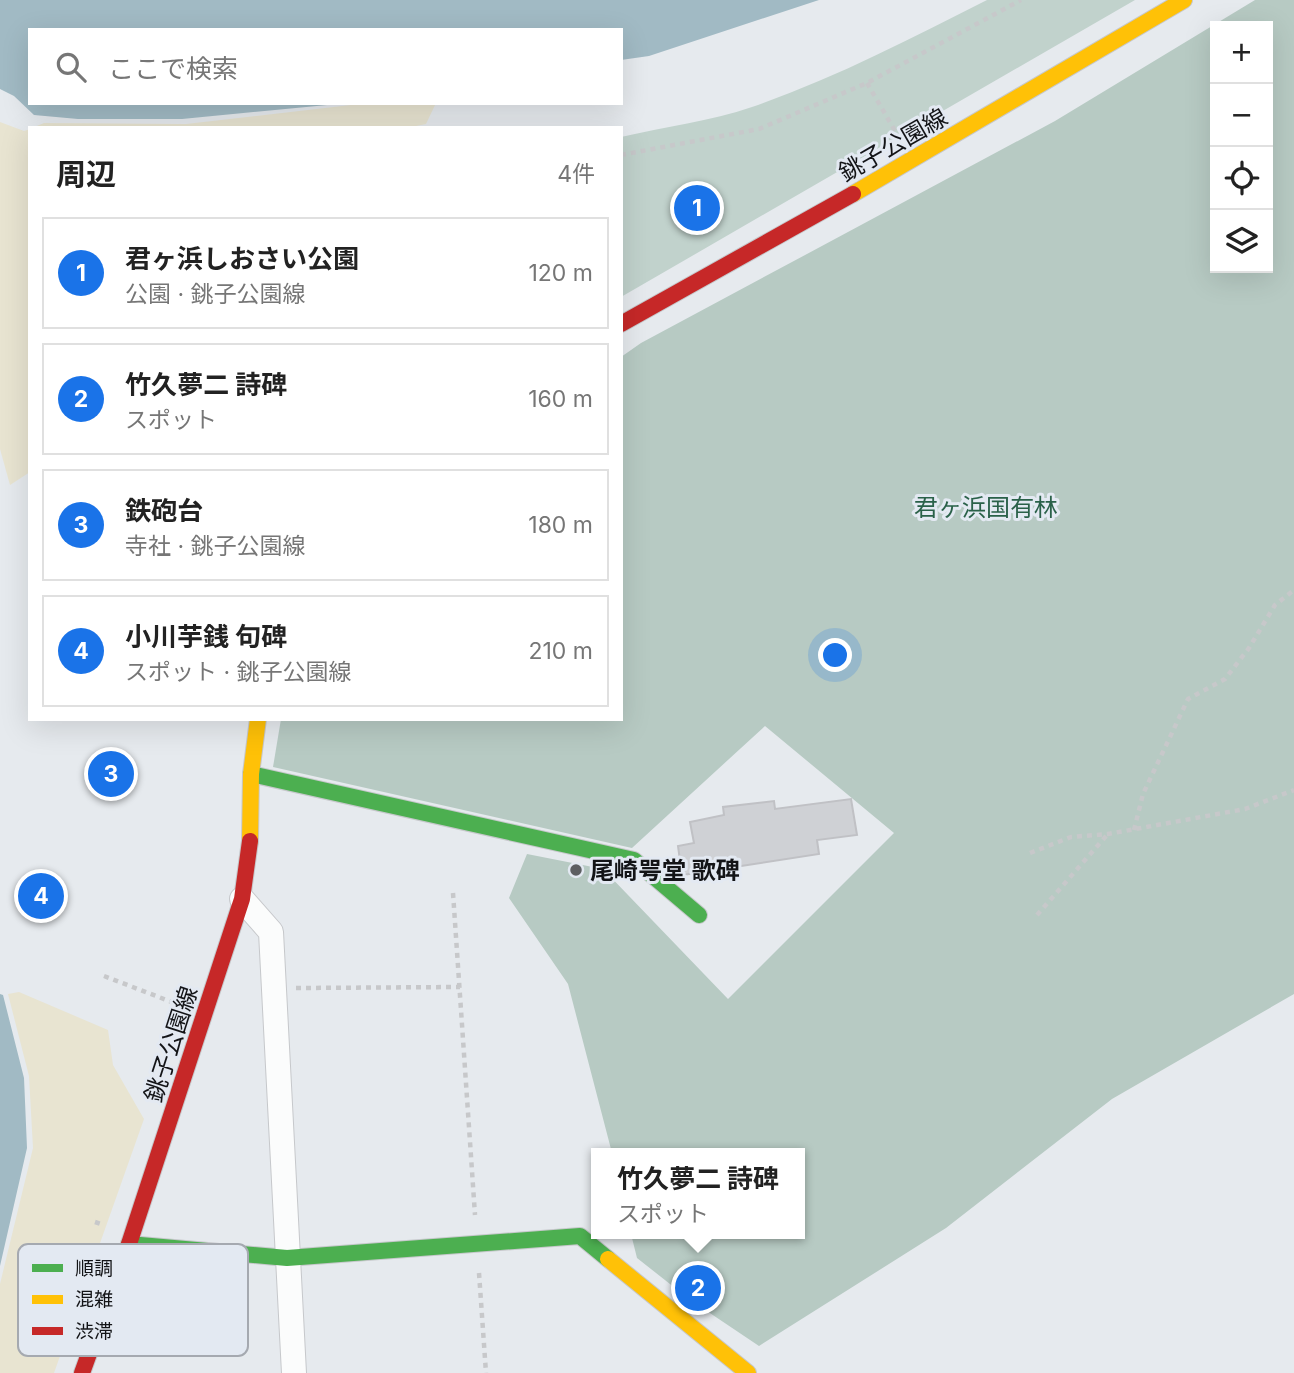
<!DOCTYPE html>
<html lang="ja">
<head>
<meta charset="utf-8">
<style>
  body { margin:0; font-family:Inter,"Noto Sans JP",sans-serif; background:#f6f6f6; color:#222 }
  .controls { position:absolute; right:21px; top:21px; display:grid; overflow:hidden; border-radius:0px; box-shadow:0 7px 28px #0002 }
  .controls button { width:63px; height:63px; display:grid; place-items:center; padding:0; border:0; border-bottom:2px solid #e0e0e0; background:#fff; color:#222; font:35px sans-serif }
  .you { position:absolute; left:836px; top:656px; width:24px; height:24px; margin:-18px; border:5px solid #fff; border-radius:50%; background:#1a73e8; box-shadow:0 0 0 10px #1a73e833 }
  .badge { display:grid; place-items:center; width:46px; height:46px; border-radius:50%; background:#1a73e8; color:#fff; font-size:23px; font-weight:700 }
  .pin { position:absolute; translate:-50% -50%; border:4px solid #fff; box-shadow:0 2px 7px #0006 }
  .popup { position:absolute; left:591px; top:1148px; width:214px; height:91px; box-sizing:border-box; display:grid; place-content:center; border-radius:0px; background:#fff; filter:drop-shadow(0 2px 5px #0005); font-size:23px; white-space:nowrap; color:#767676 }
  .popup b { font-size:26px; color:#222 }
  .popup::after { content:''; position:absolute; left:50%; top:100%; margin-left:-14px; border:14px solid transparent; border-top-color:#fff }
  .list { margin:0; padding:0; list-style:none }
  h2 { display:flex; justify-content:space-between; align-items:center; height:91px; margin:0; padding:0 28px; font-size:30px }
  h2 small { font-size:23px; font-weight:400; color:#767676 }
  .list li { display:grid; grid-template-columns:46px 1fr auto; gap:21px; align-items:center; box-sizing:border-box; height:112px; margin:0 14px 14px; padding:0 14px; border:2px solid #e0e0e0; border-radius:0px }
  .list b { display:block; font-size:26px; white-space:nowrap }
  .list p { margin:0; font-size:23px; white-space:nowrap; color:#767676 }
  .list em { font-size:23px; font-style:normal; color:#767676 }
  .icon { flex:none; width:38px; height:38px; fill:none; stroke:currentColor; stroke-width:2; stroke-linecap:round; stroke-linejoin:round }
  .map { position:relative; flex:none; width:1294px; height:1373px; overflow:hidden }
  .search { position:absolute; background:#fff; box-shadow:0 7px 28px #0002; left:28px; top:28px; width:595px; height:77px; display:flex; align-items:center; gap:18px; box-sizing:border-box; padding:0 24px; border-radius:0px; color:#767676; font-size:26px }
  .panel { position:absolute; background:#fff; box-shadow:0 7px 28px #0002; left:28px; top:126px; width:595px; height:595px; border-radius:0px }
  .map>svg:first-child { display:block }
  .green { fill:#c1d2cc }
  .forest { fill:#b7cac3; fill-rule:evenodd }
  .sand { fill:#e8e4d1 }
  .water { fill:#a1bac4 }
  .building { fill:#cfd1d5; stroke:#c0c1c5; stroke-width:2 }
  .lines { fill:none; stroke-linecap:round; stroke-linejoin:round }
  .street-casing { stroke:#c6c8cb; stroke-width:26 }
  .fast-casing { stroke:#c6c8cb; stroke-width:18 }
  .slow-casing { stroke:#c6c8cb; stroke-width:18 }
  .jam-casing { stroke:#c6c8cb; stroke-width:18 }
  .path { stroke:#c7c8ca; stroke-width:4.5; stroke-dasharray:5 5; stroke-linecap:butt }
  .street { stroke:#fbfcfc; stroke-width:24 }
  .fast { stroke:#4caf50; stroke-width:16 }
  .slow { stroke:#ffc107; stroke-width:16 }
  .jam { stroke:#c62828; stroke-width:16 }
  .poi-dot { fill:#5d5f62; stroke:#e3e9f2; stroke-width:2.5 }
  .labels { text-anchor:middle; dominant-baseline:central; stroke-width:6; stroke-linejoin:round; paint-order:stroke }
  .street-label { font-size:24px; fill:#131417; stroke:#e3e9f2 }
  .park-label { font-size:24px; fill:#2a6149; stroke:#e3e9f2 }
  .poi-label { font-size:24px; font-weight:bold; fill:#131417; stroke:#e3e9f2; text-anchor:start }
  .key { fill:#e3e9f2; stroke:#a5a9b0; stroke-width:2 }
  .key-label { font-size:19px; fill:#131417 }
</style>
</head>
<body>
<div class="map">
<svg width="1294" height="1373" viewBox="0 0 1294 1373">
  <rect width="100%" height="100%" fill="#e6eaee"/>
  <path class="green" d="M987 0H1135L621 297V137C664 127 711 121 752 107 833 79 910 39 987 0Z"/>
  <path class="forest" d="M1255 0H1294V994L1112 1099 946 1228 759 1346 689 1299 637 1258 631 1234H800V1153H612L568 984 509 898 527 854 603 869 728 999 894 833 765 726 632 848 273 767 281 719H621V357L641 343 1055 121ZM1215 26H1268V268H1215Z"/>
  <path class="sand" d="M368 103H436L426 124 406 128H32L44 123 186 124Z
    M0 122 24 131 30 129V472L10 485 0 449Z
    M19 992 108 1030 113 1065 144 1119 54 1373H0V1284L33 1148 29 1076 8 994Z"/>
  <path class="water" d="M0 0H819L649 56 621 60V30H30V103H348L182 119H78L34 115 14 96 0 89Z
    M0 994 3 995 24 1078 27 1148 0 1266Z"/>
  <path class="building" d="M851 799 857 835 817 840 819 854 682 875 678 846 694 843 690 822 724 815 723 807 774 801 775 809Z"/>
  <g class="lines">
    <g class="street-casing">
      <path id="street" d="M242 899 271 932 294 1373"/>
    </g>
    <g class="fast-casing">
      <path id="fast" d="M251 774 634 860 699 915
        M129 1244 287 1258 580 1236 608 1259"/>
    </g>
    <g class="slow-casing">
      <path id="slow" d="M853 194 1184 0
        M250 841 251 774 258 719
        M608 1259 748 1373"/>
    </g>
    <g class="jam-casing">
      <path id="jam" d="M621 324 853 194
        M82 1373 129 1244 242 899 250 841"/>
    </g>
    <path class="path" d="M867 83 898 136
      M621 155 759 129 867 83 1021 0
      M1134 830 1143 794 1188 699 1225 679 1249 648 1275 605 1294 590
      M1030 853 1071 837 1108 834 1245 809 1294 790
      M453 893 475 1215
      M1037 915 1107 835
      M104 976 177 1004
      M296 988 460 987
      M95 1222 104 1225
      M479 1273 486 1373"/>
    <use href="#street" class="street"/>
    <use href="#fast" class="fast"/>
    <use href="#slow" class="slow"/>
    <use href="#jam" class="jam"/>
  </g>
  <circle class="poi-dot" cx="576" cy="870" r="7"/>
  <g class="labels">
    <g class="street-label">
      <text transform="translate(893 145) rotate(-30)">銚子公園線</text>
      <text transform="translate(171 1044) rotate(-72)">銚子公園線</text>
    </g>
    <g class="park-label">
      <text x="986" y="507">君ヶ浜国有林</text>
    </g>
    <g class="poi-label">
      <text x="590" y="870">尾崎咢堂 歌碑</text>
    </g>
  </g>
  <rect x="18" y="1244" width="230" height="112" rx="10" class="key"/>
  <rect x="32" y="1264" width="31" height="8" fill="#4caf50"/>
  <rect x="32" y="1295" width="31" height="9" fill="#ffc107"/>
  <rect x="32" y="1327" width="31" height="8" fill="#c62828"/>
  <g class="key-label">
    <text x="75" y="1275">順調</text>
    <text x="75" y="1306">混雑</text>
    <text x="75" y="1338">渋滞</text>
  </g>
</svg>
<div class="controls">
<button>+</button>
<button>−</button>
<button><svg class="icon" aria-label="locate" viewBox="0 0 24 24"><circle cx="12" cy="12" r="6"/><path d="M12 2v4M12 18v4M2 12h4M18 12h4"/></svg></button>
<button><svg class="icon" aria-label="layers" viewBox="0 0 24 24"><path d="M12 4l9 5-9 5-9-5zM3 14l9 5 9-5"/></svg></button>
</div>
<div class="you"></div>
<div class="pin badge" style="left:697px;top:208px">1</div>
<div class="pin badge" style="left:698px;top:1288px">2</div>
<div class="popup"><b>竹久夢二 詩碑</b>スポット</div>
<div class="pin badge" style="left:111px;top:774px">3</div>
<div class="pin badge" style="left:41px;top:896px">4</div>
<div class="search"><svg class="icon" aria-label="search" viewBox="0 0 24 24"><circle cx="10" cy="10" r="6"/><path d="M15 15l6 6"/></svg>ここで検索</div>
<section class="panel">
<h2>周辺<small>4件</small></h2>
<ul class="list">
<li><span class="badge">1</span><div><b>君ヶ浜しおさい公園</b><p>公園 · 銚子公園線</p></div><em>120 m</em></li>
<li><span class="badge">2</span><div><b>竹久夢二 詩碑</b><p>スポット</p></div><em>160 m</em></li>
<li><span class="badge">3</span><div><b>鉄砲台</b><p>寺社 · 銚子公園線</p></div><em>180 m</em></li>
<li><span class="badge">4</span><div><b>小川芋銭 句碑</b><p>スポット · 銚子公園線</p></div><em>210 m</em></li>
</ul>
</section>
</div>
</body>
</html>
